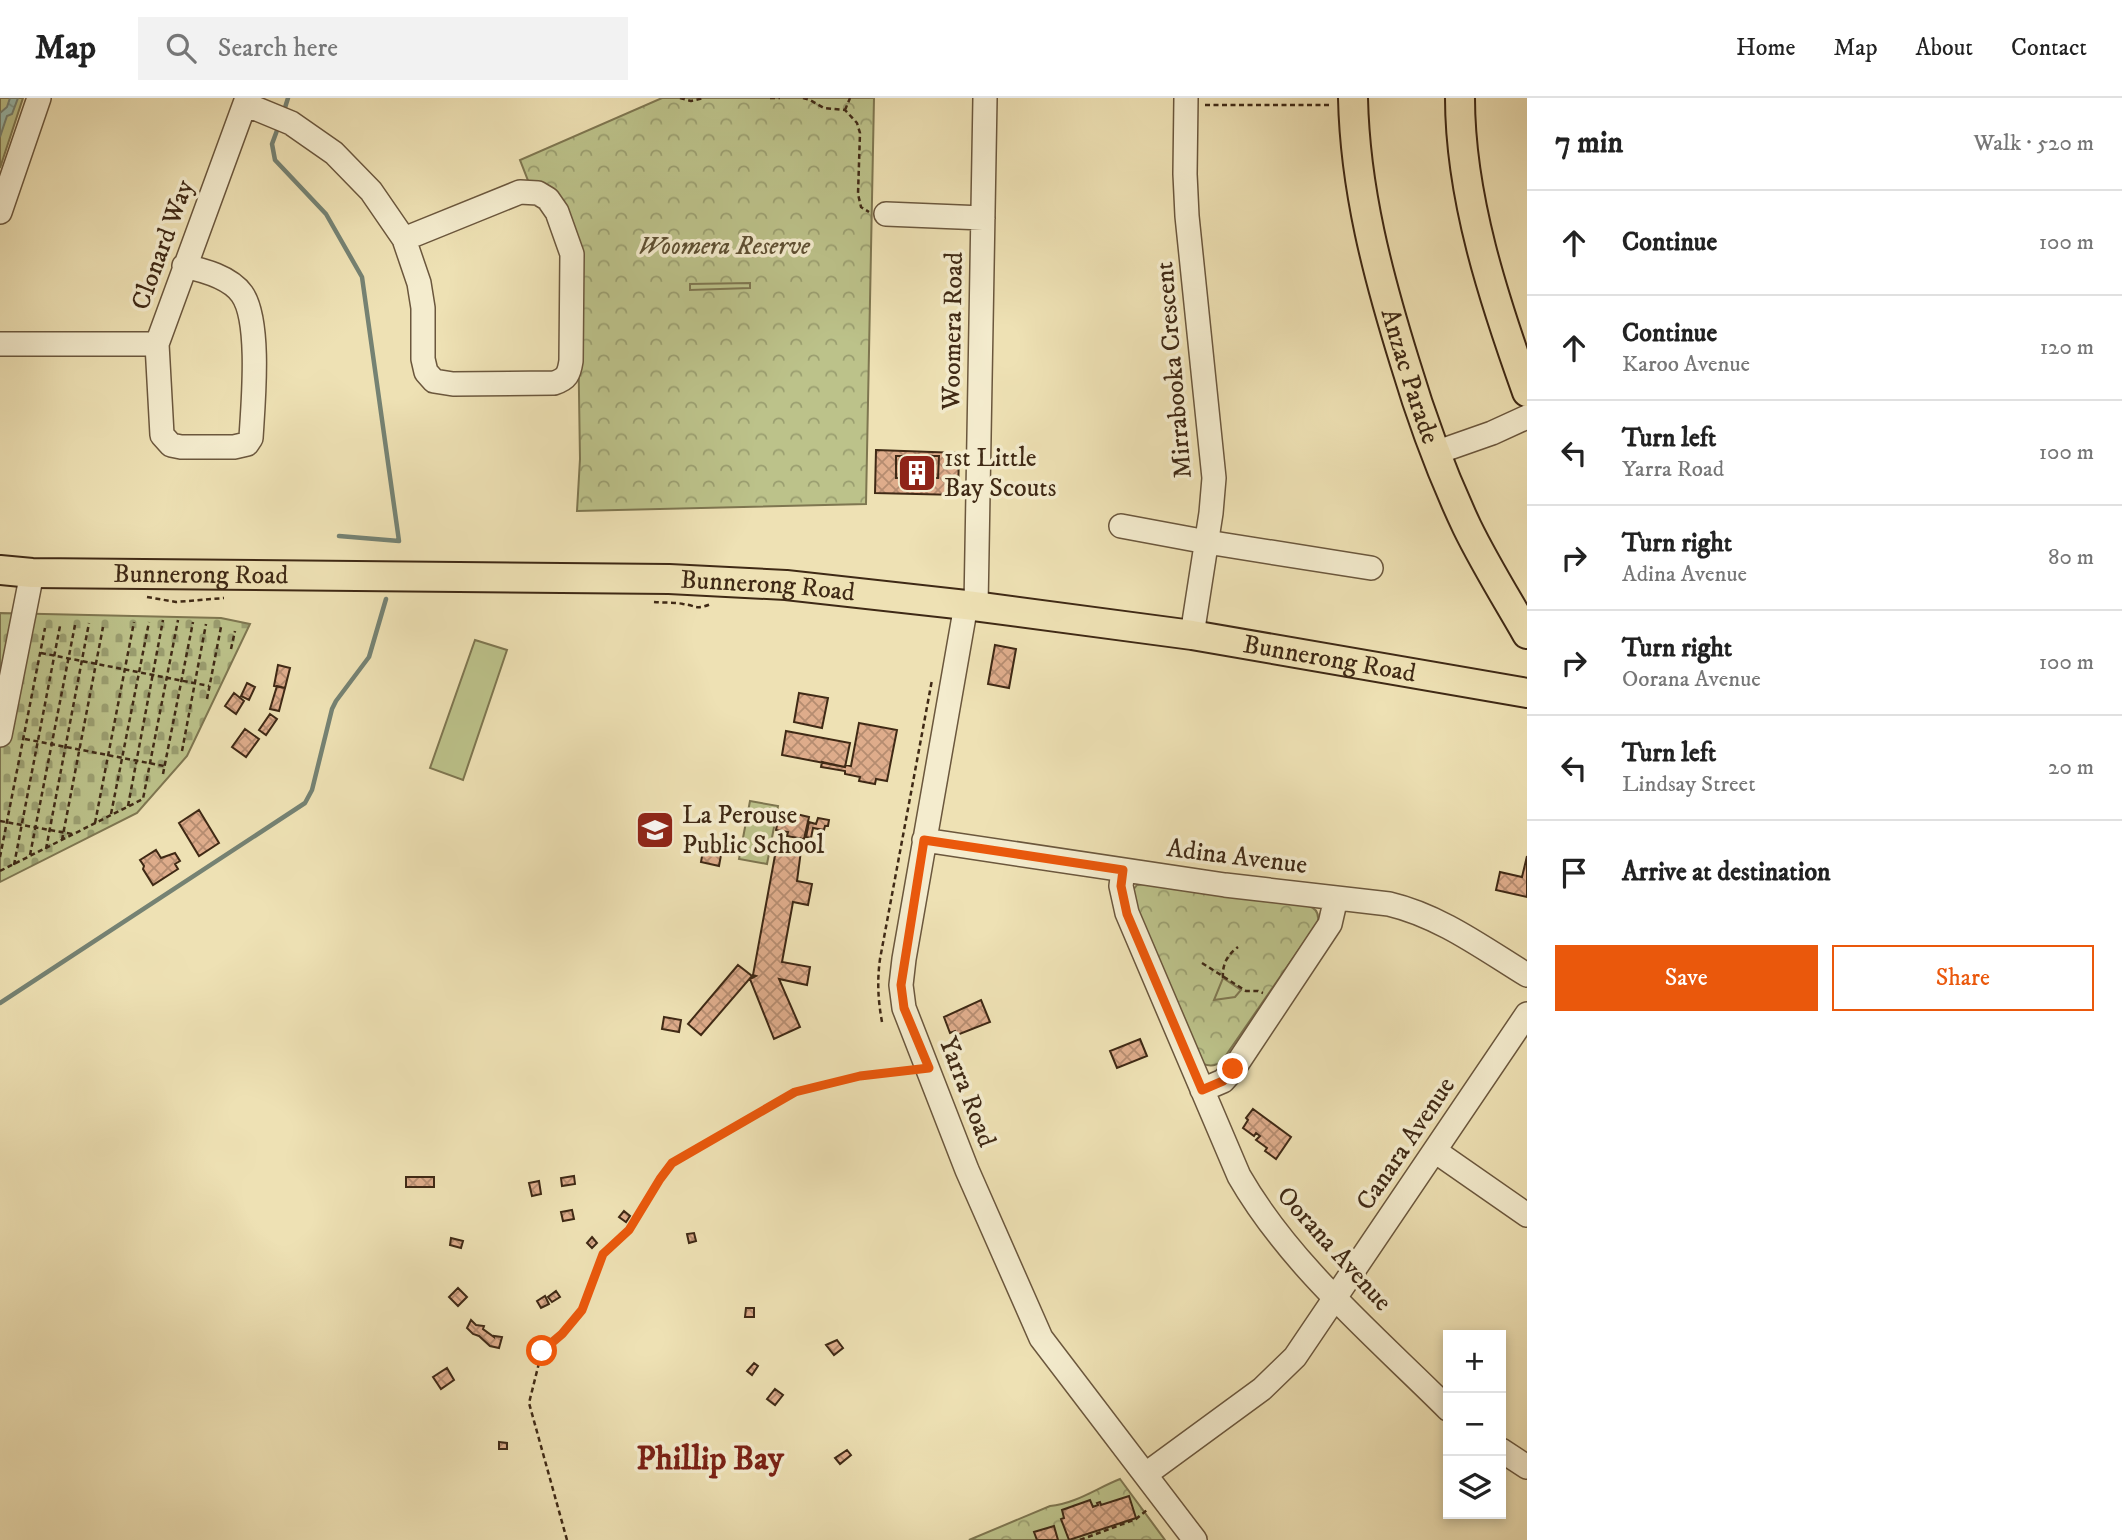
<!DOCTYPE html>
<html lang="en">
<head>
<meta charset="utf-8">
<style>
  body { margin:0; font-family:"IM FELL DW Pica",serif; background:#f2f2f2; color:#222 }
  .controls { position:absolute; right:21px; bottom:21px; display:grid; overflow:hidden; border-radius:0px; box-shadow:0 4px 10px #0003 }
  .controls button { width:63px; height:63px; display:grid; place-items:center; padding:0; border:0; border-bottom:2px solid #e0e0e0; background:#fff; color:#222; font:35px sans-serif }
  .stop { position:absolute; width:21px; height:21px; margin:-16px; border:5px solid #ea580c; border-radius:50%; background:#fff }
  .stop.end { background:#ea580c; border-color:#fff; box-shadow:0 2px 7px #0008 }
  .list { margin:0; padding:0; list-style:none }
  h2 { display:flex; justify-content:space-between; align-items:center; height:91px; margin:0; padding:0 28px; font-size:30px }
  h2 small { font-size:23px; font-weight:400; color:#767676 }
  .list li { display:grid; grid-template-columns:46px 1fr auto; gap:21px; align-items:center; box-sizing:border-box; height:105px; padding:0 28px; border-top:2px solid #e0e0e0 }
  .list b { display:block; font-size:26px; white-space:nowrap }
  .list p { margin:0; font-size:23px; white-space:nowrap; color:#767676 }
  .list em { font-size:23px; font-style:normal; color:#767676 }
  .actions { display:flex; gap:14px; padding:21px 28px }
  .actions a { flex:1; padding:16px 0; border:2px solid #ea580c; border-radius:0px; text-align:center; font-size:24px; color:#ea580c }
  .actions .main { background:#ea580c; color:#fff }
  .icon { flex:none; width:38px; height:38px; fill:none; stroke:currentColor; stroke-width:2; stroke-linecap:round; stroke-linejoin:round }
  .map { position:relative; flex:none; width:1527px; height:1442px; overflow:hidden }
  header { display:flex; align-items:center; gap:42px; box-sizing:border-box; height:98px; padding:0 35px; background:#fff; border-bottom:2px solid #e0e0e0 }
  header strong { font-size:33px }
  nav { display:flex; gap:38px; margin-inline-start:auto; font-size:24px }
  .search { width:490px; height:63px; background:#f2f2f2; display:flex; align-items:center; gap:18px; box-sizing:border-box; padding:0 24px; border-radius:0px; color:#767676; font-size:26px }
  main { display:flex }
  aside { flex:1; background:#fff }
  .map>svg:first-child { display:block }
  .cemetery { fill:url(#cemetery-stones); stroke:#7e7650; stroke-width:2 }
  .park { fill:url(#park-crowns); stroke:#7e7650; stroke-width:2 }
  .garden { fill:#bcc28a; stroke:#7e7650; stroke-width:2 }
  .water { fill:url(#water-ripples); stroke:#758273; stroke-width:2 }
  .lines { fill:none; stroke-linecap:round; stroke-linejoin:round }
  .stream { stroke:#758273; stroke-width:4.5 }
  .building { fill:url(#building-cross-hatch); stroke:#3f2915; stroke-width:2 }
  .minor-casing { stroke:#6b573d; stroke-width:26 }
  .major-casing { stroke:#3f2915; stroke-width:32 }
  .path { stroke:#3f2915; stroke-width:2.5; stroke-dasharray:5 3.5; stroke-linecap:butt }
  .minor { stroke:#f4ecce; stroke-width:23 }
  .major { stroke:#eee1b4; stroke-width:28 }
  .route { stroke:#ea580c; stroke-width:9 }
  .labels { text-anchor:middle; dominant-baseline:central; stroke-width:7; stroke-linejoin:round; paint-order:stroke }
  .street-label { font-size:26px; fill:#3f2915; stroke:#f4ecce }
  .park-label { font-size:26px; font-style:italic; fill:#5e4f32; stroke:#f4ecce }
  .poi-label { font-size:26px; fill:#3f2915; stroke:#f4ecce; text-anchor:start }
  .district-label { font-size:33px; font-weight:bold; fill:#7a1f14; stroke:#f4ecce }
</style>
</head>
<body>
<header>
<strong>Map</strong>
<div class="search"><svg class="icon" aria-label="search" viewBox="0 0 24 24"><circle cx="10" cy="10" r="6"/><path d="M15 15l6 6"/></svg>Search here</div>
<nav><a>Home</a><a>Map</a><a>About</a><a>Contact</a></nav>
</header>
<main>
<div class="map">
<svg width="1527" height="1442" viewBox="0 0 1527 1442">
  <defs>
    <pattern id="cemetery-stones" width="16" height="16" patternUnits="userSpaceOnUse" patternTransform="scale(1.75)"><rect width="16" height="16" fill="#bcc28a"/><path d="M2 7V4a2 2 0 0 1 4 0v3zM10 15v-3a2 2 0 0 1 4 0v3z" fill="#9a9e70"/></pattern>
    <pattern id="park-crowns" width="20" height="18" patternUnits="userSpaceOnUse" patternTransform="scale(1.75)"><rect width="20" height="18" fill="#bcc28a"/><path d="M2 6a3 3 0 1 1 6 0M12 15a3 3 0 1 1 6 0" fill="none" stroke="#9a9e70"/></pattern>
    <pattern id="water-ripples" width="26" height="14" patternUnits="userSpaceOnUse" patternTransform="scale(1.75)"><rect width="26" height="14" fill="#99bdb1"/><path d="M2 4q2-2 4 0t4 0M15 11q2-2 4 0t4 0" fill="none" stroke="#7e9a8f"/></pattern>
    <pattern id="building-cross-hatch" width="8" height="8" patternUnits="userSpaceOnUse" patternTransform="scale(1.75)"><rect width="8" height="8" fill="#deac8b"/><path d="M0 0l8 8M0 8l8-8" fill="none" stroke="#b58c70"/></pattern>
  </defs>
  <rect width="100%" height="100%" fill="#eee1b4"/>
  <filter id="stains"><feTurbulence type="fractalNoise" baseFrequency=".00286" numOctaves="4"/><feColorMatrix values="0 0 0 0 .2 0 0 0 0 .09 0 0 0 0 .02 0 0 0 .5 -.17"/></filter>
  <radialGradient id="worn" r=".72"><stop offset=".6" stop-color="#630" stop-opacity="0"/><stop offset="1" stop-color="#630" stop-opacity=".3"/></radialGradient>
  <path class="cemetery" d="M0 515 221 520 250 526 187 658 137 715 0 784Z"/>
  <path class="park" d="M662 0H874L866 406 577 413 580 361 577 166 529 85 520 62Z
    M1143 786 1308 808C1317 810 1319 816 1318 824L1222 963C1216 968 1209 969 1202 965L1135 805 1133 792 1137 787Z
    M1120 1381 1165 1442H969L1050 1408C1075 1406 1097 1390 1120 1381Z"/>
  <path class="garden" d="M0 0H23L0 70Z
    M750 185V190L690 192V186Z
    M475 542 507 552 463 682 430 670Z
    M750 703 778 708 767 766 739 761Z
    M1223 880 1241 892 1235 899 1214 902Z"/>
  <path class="water" d="M10 0H18L12 16 7 18 0 39V15L7 9Z"/>
  <g class="lines">
    <path class="stream" d="M283 16 288 0
      M279 27 272 46 275 62 326 116 362 179 399 443 339 438
      M0 905 305 705 312 692 332 611 336 603 369 559 386 501"/>
  </g>
  <path class="building" d="M876 352 959 355 958 397 875 395Z
    M896 358H939L938 380H896Z
    M995 547 1016 551 1009 590 988 586Z
    M278 567 290 570 285 590 274 588Z
    M247 585 255 589 249 602 241 598Z
    M277 588 285 590 279 613 270 611Z
    M234 595 244 603 236 616 225 608Z
    M799 595 828 600 822 630 794 624Z
    M270 616 277 621 266 637 259 632Z
    M859 625 897 632 887 683 876 681 875 686 859 683 860 679 845 676V673L821 669 822 664 845 669 846 667 851 668Z
    M245 631 259 641 246 659 232 649Z
    M786 633 850 645 845 669 782 657Z
    M199 712 219 745 199 758 179 725Z
    M792 715 809 719 804 741 787 738 788 734 776 732 779 717 791 719Z
    M818 720 829 722 828 728H825L824 732 813 730 811 740 806 739 809 724 816 726Z
    M794 743 802 745 797 783 812 786 808 807 793 804 782 864 810 869 807 887 779 881 800 929 774 941 750 881 756 878 753 877 776 752 792 755Z
    M156 752 161 760 175 755 180 763 175 766 178 771 153 787 143 771 144 768 140 762Z
    M703 753 721 757 719 768 701 764Z
    M1527 758V799L1496 792 1500 774 1522 779Z
    M738 867 752 878 701 937 688 926Z
    M981 902 990 924 957 937 955 933 950 935 944 919Z
    M664 919 681 922 679 934 662 931Z
    M1140 941 1147 958 1117 970 1110 953Z
    M1253 1011 1291 1039 1276 1061 1265 1053 1267 1050 1256 1042 1260 1038 1256 1035 1254 1038 1243 1030 1248 1022 1246 1020Z
    M574 1078 575 1086 562 1088 561 1080Z
    M406 1079H434V1089H406Z
    M539 1083 541 1096 532 1098 529 1085Z
    M572 1112 574 1121 563 1123 561 1114Z
    M624 1113 630 1118 626 1124 619 1119Z
    M694 1135 696 1143 689 1145 687 1136Z
    M592 1139 597 1145 592 1150 587 1145Z
    M451 1140 463 1143 461 1150 450 1147Z
    M458 1190 467 1199 458 1208 449 1199Z
    M556 1193 560 1199 552 1204 548 1199Z
    M545 1198 549 1206 541 1210 537 1203Z
    M746 1210H754V1219H745Z
    M471 1222 476 1227 484 1228 483 1231 494 1239V1238L502 1239 499 1250 490 1248 479 1238 473 1236 467 1230Z
    M837 1242 843 1250 834 1257 826 1247Z
    M754 1265 758 1268 752 1277 747 1273Z
    M447 1270 454 1282 441 1291 433 1279Z
    M775 1291 783 1297 775 1307 767 1301Z
    M499 1344 507 1345V1351H499Z
    M847 1352 851 1357 840 1366 835 1360Z
    M1129 1398 1136 1420 1069 1442 1061 1421 1064 1420 1062 1412 1090 1402 1093 1409 1098 1407 1097 1405 1100 1404 1101 1407Z
    M1054 1428 1058 1442H1037L1034 1434Z"/>
  <g class="lines">
    <g class="minor-casing">
      <path id="minor" d="M1186 0 1185 76 1187 118 1214 380 1211 415 1192 537
        M245 6 291 25 334 55 371 93 404 141 419 185 423 210V261L426 274 434 283 453 286 554 285C567 281 569 276 571 263L572 156 557 114 548 101 538 95 520 94 404 141
        M0 114 39 0
        M886 116 983 120
        M184 168C203 172 230 179 242 196 261 223 253 306 251 340L247 346 234 349H181L171 347 162 337 157 246 247 0
        M0 246H157
        M1435 355 1492 335 1527 319
        M1121 428 1207 444 1371 470
        M966 507 904 861 901 887 904 910 967 1072 1041 1240 1195 1442
        M976 508 985 0
        M0 637 32 475
        M924 742 1225 787 1389 806C1440 818 1483 850 1527 877
        M1123 772 1121 788 1127 815 1239 1078C1290 1167 1376 1239 1448 1311
        M1202 992 1223 983 1233 972 1330 826 1336 800
        M1435 1053 1527 1117
        M1501 1352 1527 1369
        M1146 1376 1262 1291 1295 1259 1527 916"/>
    </g>
    <g class="major-casing">
      <g id="major">
        <path id="s1" d="M1353 0C1355 92 1378 178 1405 265 1422 322 1442 376 1467 429 1485 466 1507 501 1527 536"/>
        <path d="M1460 0C1460 99 1494 202 1527 294"/>
        <path id="s2" d="M0 472 32 475 669 481 786 487 966 507 1192 537 1527 595"/>
      </g>
    </g>
    <path class="path" d="M680 0 691 3 704 0
      M770 0H780
      M803 0 810 2 824 10 845 12 857 25 860 35 858 96 861 109 869 114
      M1205 7H1332
      M845 12 850 0
      M147 499 176 504 224 500
      M654 504C663 505 674 504 683 506 698 508 695 512 711 506
      M231 551 235 533
      M41 555 209 588
      M207 601 221 529
      M25 641 164 668
      M182 653 206 526
      M163 676 193 524
      M128 708 163 522
      M111 716 149 524
      M0 723 72 736
      M95 725 134 524
      M62 742 103 529
      M46 751 89 525
      M30 757 75 527
      M0 759 45 530
      M14 767 60 528
      M0 773 143 701 178 522
      M1202 865 1246 893H1258L1263 895
      M1223 880C1222 867 1227 857 1238 849
      M882 924C878 902 877 883 880 861L932 582
      M567 1442 529 1305 542 1253 562 1235 582 1212 603 1156 629 1132 660 1081 672 1065 688 1055 795 994 860 978 909 973
      M1080 1442 1136 1421 1147 1412"/>
    <use href="#minor" class="minor"/>
    <use href="#major" class="major"/>
  </g>
  <g class="lines">
    <path class="route" d="M542 1253 562 1236 582 1212 603 1156 629 1132 660 1081 672 1065 795 994 860 978 929 970 904 910 901 887 924 742 1123 772 1121 788 1127 816 1202 992 1223 983 1233 971"/>
  </g>
  <defs>
    <g id="building-square" transform="scale(2.0125)"><rect x="-9" y="-9" width="18" height="18" rx="4" fill="#8f2418" stroke="#f4ecce"/><path d="M-4-6H4V6H1V3H-1V6H-4ZM-2.5-4.3h1.7v1.8h-1.7ZM.8-4.3h1.7v1.8H.8ZM-2.5-1h1.7V.8h-1.7ZM.8-1h1.7V.8H.8Z" fill="#fff"/></g>
    <g id="school-square" transform="scale(2.0125)"><rect x="-9" y="-9" width="18" height="18" rx="4" fill="#8f2418" stroke="#f4ecce"/><path d="M0-5L7-2L0 1L-7-2ZM-4 1L0 2.5L4 1V4Q0 6-4 4Z" fill="#fff"/></g>
  </defs>
  <g fill-rule="evenodd">
    <use href="#building-square" x="917" y="375"/>
    <use href="#school-square" x="655" y="732"/>
  </g>
  <g class="labels">
    <g class="street-label">
      <text transform="translate(163 147) rotate(-70)">Clonard Way</text>
      <text transform="translate(953 233) rotate(-89)">Woomera Road</text>
      <text transform="translate(1174 272) rotate(-95)">Mirrabooka Crescent</text>
      <text stroke="none"><textPath href="#s1" startOffset="285">Anzac Parade</textPath></text>
      <text stroke="none"><textPath href="#s2" startOffset="201">Bunnerong Road</textPath></text>
      <text stroke="none"><textPath href="#s2" startOffset="768">Bunnerong Road</textPath></text>
      <text stroke="none"><textPath href="#s2" startOffset="1335">Bunnerong Road</textPath></text>
      <text transform="translate(1237 759) rotate(7)">Adina Avenue</text>
      <text transform="translate(967 994) rotate(69)">Yarra Road</text>
      <text transform="translate(1406 1046) rotate(-56)">Canara Avenue</text>
      <text transform="translate(1334 1151) rotate(48)">Oorana Avenue</text>
    </g>
    <g class="park-label">
      <text x="724" y="148">Woomera Reserve</text>
    </g>
    <g class="poi-label">
      <text x="944" y="360">1st Little<tspan x="944" dy="30">Bay Scouts</tspan></text>
      <text x="682" y="717">La Perouse<tspan x="682" dy="30">Public School</tspan></text>
    </g>
    <g class="district-label">
      <text x="710" y="1361">Phillip Bay</text>
    </g>
  </g>
  <rect width="100%" height="100%" filter="url(#stains)"/>
  <rect width="100%" height="100%" fill="url(#worn)"/>
</svg>
<div class="controls">
<button>+</button>
<button>−</button>
<button><svg class="icon" aria-label="layers" viewBox="0 0 24 24"><path d="M12 4l9 5-9 5-9-5zM3 14l9 5 9-5"/></svg></button>
</div>
<div class="stop" style="left:542px;top:1253px"></div>
<div class="stop end" style="left:1233px;top:971px"></div>
</div>
<aside>
<h2>7 min<small>Walk · 520 m</small></h2>
<ul class="list">
<li><svg class="icon" aria-label="ahead" viewBox="0 0 24 24"><path d="M12 20V5M6 11l6-6 6 6"/></svg><div><b>Continue</b></div><em>100 m</em></li>
<li><svg class="icon" aria-label="ahead" viewBox="0 0 24 24"><path d="M12 20V5M6 11l6-6 6 6"/></svg><div><b>Continue</b><p>Karoo Avenue</p></div><em>120 m</em></li>
<li><svg class="icon" aria-label="left" viewBox="0 0 24 24"><path d="M17 20v-9H6M10 6l-5 5 5 5"/></svg><div><b>Turn left</b><p>Yarra Road</p></div><em>100 m</em></li>
<li><svg class="icon" aria-label="right" viewBox="0 0 24 24"><path d="M7 20v-9h11M14 6l5 5-5 5"/></svg><div><b>Turn right</b><p>Adina Avenue</p></div><em>80 m</em></li>
<li><svg class="icon" aria-label="right" viewBox="0 0 24 24"><path d="M7 20v-9h11M14 6l5 5-5 5"/></svg><div><b>Turn right</b><p>Oorana Avenue</p></div><em>100 m</em></li>
<li><svg class="icon" aria-label="left" viewBox="0 0 24 24"><path d="M17 20v-9H6M10 6l-5 5 5 5"/></svg><div><b>Turn left</b><p>Lindsay Street</p></div><em>20 m</em></li>
<li><svg class="icon" aria-label="arrive" viewBox="0 0 24 24"><path d="M6 21V4h12l-3 4 3 4H6"/></svg><div><b>Arrive at destination</b></div></li>
</ul>
<div class="actions"><a class="main">Save</a><a>Share</a></div>
</aside>
</main>
</body>
</html>
